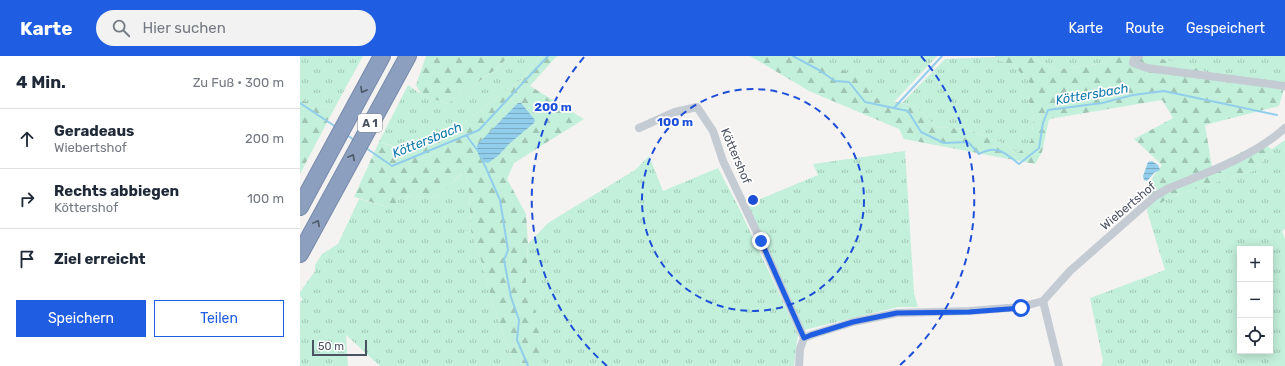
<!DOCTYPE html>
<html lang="de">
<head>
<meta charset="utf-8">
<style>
  body { margin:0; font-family:Rubik,sans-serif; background:#f2f2f3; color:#1f2937 }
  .controls { position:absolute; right:12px; bottom:12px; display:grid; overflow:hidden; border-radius:0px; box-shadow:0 2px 10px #0003 }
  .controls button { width:36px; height:36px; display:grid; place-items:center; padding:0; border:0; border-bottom:1px solid #e0e1e3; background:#fff; color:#1f2937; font:20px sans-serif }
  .scale { position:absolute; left:12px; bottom:10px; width:55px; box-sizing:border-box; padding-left:4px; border:2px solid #4a5360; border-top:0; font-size:11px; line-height:14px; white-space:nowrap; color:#4a5360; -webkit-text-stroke:3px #fff; paint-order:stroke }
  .stop { position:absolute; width:12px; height:12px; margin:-9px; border:3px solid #1f5de2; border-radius:50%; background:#fff }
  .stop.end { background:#1f5de2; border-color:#fff; box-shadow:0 1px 4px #0008 }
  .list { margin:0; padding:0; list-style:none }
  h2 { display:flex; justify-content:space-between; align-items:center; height:52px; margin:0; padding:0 16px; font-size:17px }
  h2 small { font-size:13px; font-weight:400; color:#747a83 }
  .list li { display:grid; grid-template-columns:26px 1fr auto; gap:12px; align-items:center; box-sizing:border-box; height:60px; padding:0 16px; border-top:1px solid #e0e1e3 }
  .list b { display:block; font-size:15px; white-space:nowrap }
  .list p { margin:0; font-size:13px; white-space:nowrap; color:#747a83 }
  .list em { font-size:13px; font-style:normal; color:#747a83 }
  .actions { display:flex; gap:8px; padding:12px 16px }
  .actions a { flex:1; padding:9px 0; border:1px solid #1f5de2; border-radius:0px; text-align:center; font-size:14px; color:#1f5de2 }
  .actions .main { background:#1f5de2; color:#fff }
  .icon { flex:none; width:22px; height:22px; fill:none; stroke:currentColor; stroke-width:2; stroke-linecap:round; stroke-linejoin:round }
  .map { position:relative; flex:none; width:985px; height:310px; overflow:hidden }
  header { display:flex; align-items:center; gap:24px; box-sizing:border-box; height:56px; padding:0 20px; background:#1f5de2; color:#fff }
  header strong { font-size:19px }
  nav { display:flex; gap:22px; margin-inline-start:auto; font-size:14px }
  .search { width:280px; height:36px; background:#f2f2f3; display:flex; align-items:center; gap:10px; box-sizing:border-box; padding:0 14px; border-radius:22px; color:#747a83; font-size:15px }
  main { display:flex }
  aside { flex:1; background:#fff }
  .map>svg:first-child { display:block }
  .grass { fill:url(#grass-tufts); fill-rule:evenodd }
  .forest { fill:url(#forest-firs) }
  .water { fill:url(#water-rules) }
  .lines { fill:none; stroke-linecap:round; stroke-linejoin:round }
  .stream { stroke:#92ceeb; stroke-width:2 }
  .motorway-casing { stroke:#778aab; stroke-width:18 }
  .minor { stroke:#c4cbd3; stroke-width:8 }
  .motorway { stroke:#8c9fbf; stroke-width:16 }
  .oneway { stroke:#4d5765 }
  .route { stroke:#1f5de2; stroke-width:5 }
  .ring { fill:none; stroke:#1d4ed8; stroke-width:2; stroke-dasharray:7 5 }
  .labels { text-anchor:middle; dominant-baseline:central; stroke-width:3.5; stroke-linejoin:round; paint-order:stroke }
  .shield { fill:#fff; stroke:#808790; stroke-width:1 }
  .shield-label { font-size:11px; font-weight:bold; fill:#4a5360 }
  .street-label { font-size:12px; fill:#4a5360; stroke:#fff }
  .water-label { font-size:13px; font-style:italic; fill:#107aad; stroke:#fff }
  .centre { fill:#1d4ed8; stroke:#fff; stroke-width:2 }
  .ring-label { font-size:12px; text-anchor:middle; font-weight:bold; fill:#1d4ed8; stroke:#fff; stroke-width:3.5; stroke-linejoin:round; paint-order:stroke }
</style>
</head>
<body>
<header>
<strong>Karte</strong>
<div class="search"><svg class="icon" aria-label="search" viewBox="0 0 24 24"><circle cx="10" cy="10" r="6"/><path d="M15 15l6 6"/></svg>Hier suchen</div>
<nav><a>Karte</a><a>Route</a><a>Gespeichert</a></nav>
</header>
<main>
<aside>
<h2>4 Min.<small>Zu Fuß · 300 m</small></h2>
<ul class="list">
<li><svg class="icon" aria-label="ahead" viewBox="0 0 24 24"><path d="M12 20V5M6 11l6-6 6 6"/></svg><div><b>Geradeaus</b><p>Wiebertshof</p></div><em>200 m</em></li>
<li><svg class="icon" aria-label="right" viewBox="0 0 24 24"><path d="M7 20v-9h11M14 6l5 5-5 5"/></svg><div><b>Rechts abbiegen</b><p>Köttershof</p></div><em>100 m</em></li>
<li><svg class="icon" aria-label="arrive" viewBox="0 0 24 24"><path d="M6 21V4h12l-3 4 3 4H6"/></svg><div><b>Ziel erreicht</b></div></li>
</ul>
<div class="actions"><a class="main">Speichern</a><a>Teilen</a></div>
</aside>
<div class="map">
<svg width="985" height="310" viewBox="0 0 985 310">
  <defs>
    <pattern id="grass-tufts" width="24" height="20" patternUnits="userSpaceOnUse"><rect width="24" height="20" fill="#c3f0da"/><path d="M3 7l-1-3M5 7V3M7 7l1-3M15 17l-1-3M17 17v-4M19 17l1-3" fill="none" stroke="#a0c5b4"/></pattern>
    <pattern id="forest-firs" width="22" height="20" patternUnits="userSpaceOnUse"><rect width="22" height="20" fill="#c3f0da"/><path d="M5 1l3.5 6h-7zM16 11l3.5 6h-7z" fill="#a0c5b4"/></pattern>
    <pattern id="water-rules" width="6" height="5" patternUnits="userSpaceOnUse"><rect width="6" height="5" fill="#92ceeb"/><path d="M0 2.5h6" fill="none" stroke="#79aac2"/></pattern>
  </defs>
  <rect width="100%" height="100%" fill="#f4f3f2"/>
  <path class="grass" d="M0 0H63L34 53 0 44Z
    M209 0H241L222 23 158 71 116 96 79 86 108 29 121 38 147 48 195 14Z
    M512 0H637L594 46 573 41Z
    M731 0H811L805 7 753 14Z
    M852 0H985V30L984 32 922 26 902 14Z
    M695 1 697 3 716 12 734 30 727 39 734 61 731 85 718 97 702 87 665 73 637 71 614 50 602 47 645 3Z
    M985 84V173L982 175 985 183V310H801L803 305 790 242 865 214 847 155 871 141 935 120 956 114 972 93ZM940 193H970V295H940Z
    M605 95 614 237 618 251H598L504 274 448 148 518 119 513 108Z
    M349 100 363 135 418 112 439 152 498 278 494 310H243L226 226 228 188 248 167 335 114Z
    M165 115 169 132 171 175 184 213 193 250 215 310H80L46 279 48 310H0V246L3 244 0 240V236L15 215V209L22 198 38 188 59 143 88 151 97 145 101 140C111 140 123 144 133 141 146 138 155 122 165 115Z"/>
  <path class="forest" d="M126 0H209L195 14 147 48 121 38 116 29Z
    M241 0H258L255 2 230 30 284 63 214 107 207 123 226 158 228 188 226 226 237 261 243 310H215L193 250 184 213 171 175 169 132 165 115C154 122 147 138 133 141 123 144 111 140 101 140L93 150 88 151 54 141 79 86 105 94 116 95 158 71 222 23Z
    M450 0H512L567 25 573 41 614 50 637 71 665 73 702 87 718 97 731 85 734 61 727 39 733 30 716 12 696 3 695 0H731L753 14 805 7 811 0H852L902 14 922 26 984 32 979 50 905 69 912 111 960 87 972 93 956 114 935 120 871 141 847 155V129L862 109 834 83 873 62 862 44 749 63 742 96 735 108 604 83 599 73 509 35Z
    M0 44 34 53 0 118Z"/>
  <path class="water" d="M218 47H221L235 64 234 67 209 88 198 100 188 107C179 105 177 97 177 89Z
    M852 105 858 109 860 114 854 117 847 125 844 124 843 120 848 106Z"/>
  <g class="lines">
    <path class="stream" d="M493 0 519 14 535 25 549 26 565 46 608 55 621 76 644 87 668 86 679 98C698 88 705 97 719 108L739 92 743 67 748 54 802 47 833 39 864 35 977 59
      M0 47 36 71
      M594 52 642 0
      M46 78 55 85
      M166 79 178 95
      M66 92 92 110 179 74 248 0
      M182 103 200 144 208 194 204 204 211 241 219 264 217 284 228 310"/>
    <g class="motorway-casing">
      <path id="motorway" d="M0 151 82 0
        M0 198 108 0"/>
    </g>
    <path class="minor" d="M839 0 834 3 833 7 847 12 985 30
      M339 72 375 56 397 51 413 75 423 105 461 185 504 282
      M743 245 759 310
      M499 310 500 293 504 282 511 279 553 266 597 257 669 255 721 251 743 245 770 215 854 141 867 133C908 116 951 102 985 72"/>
    <use href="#motorway" class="motorway"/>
  </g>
  <defs><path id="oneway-chevron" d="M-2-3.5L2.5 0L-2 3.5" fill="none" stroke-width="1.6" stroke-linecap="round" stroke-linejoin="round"/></defs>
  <g class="oneway">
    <use href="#oneway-chevron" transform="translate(63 34) rotate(119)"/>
    <use href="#oneway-chevron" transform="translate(52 101) rotate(-62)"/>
    <use href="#oneway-chevron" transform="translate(17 167) rotate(-62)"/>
  </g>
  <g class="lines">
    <path class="route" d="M461 185 504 282 511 279 553 266 597 257 669 256 721 252"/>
  </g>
  <g class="ring">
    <circle cx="453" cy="144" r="111"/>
    <path d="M307 310A221 221 0 0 1 285 0M621 0A221 221 0 0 1 599 310"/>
  </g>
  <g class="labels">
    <rect class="shield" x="58" y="58" width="24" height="18" rx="3"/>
    <g class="shield-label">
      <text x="70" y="67">A 1</text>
    </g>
    <g class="street-label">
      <text transform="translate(436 100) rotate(67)">Köttershof</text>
      <text transform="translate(828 150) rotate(-40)">Wiebertshof</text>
    </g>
    <g class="water-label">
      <text transform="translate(792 38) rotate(-10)">Köttersbach</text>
      <text transform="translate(127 84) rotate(-22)">Köttersbach</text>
    </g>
  </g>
  <circle cx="453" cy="144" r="6" class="centre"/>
  <g class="ring-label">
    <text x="253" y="55">200 m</text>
    <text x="375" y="70">100 m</text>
  </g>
</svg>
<div class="controls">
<button>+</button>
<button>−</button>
<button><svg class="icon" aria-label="locate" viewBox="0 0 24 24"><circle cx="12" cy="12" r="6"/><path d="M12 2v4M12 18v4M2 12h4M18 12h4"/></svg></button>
</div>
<div class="scale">50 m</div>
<div class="stop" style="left:721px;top:252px"></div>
<div class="stop end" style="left:461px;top:185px"></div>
</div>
</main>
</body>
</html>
